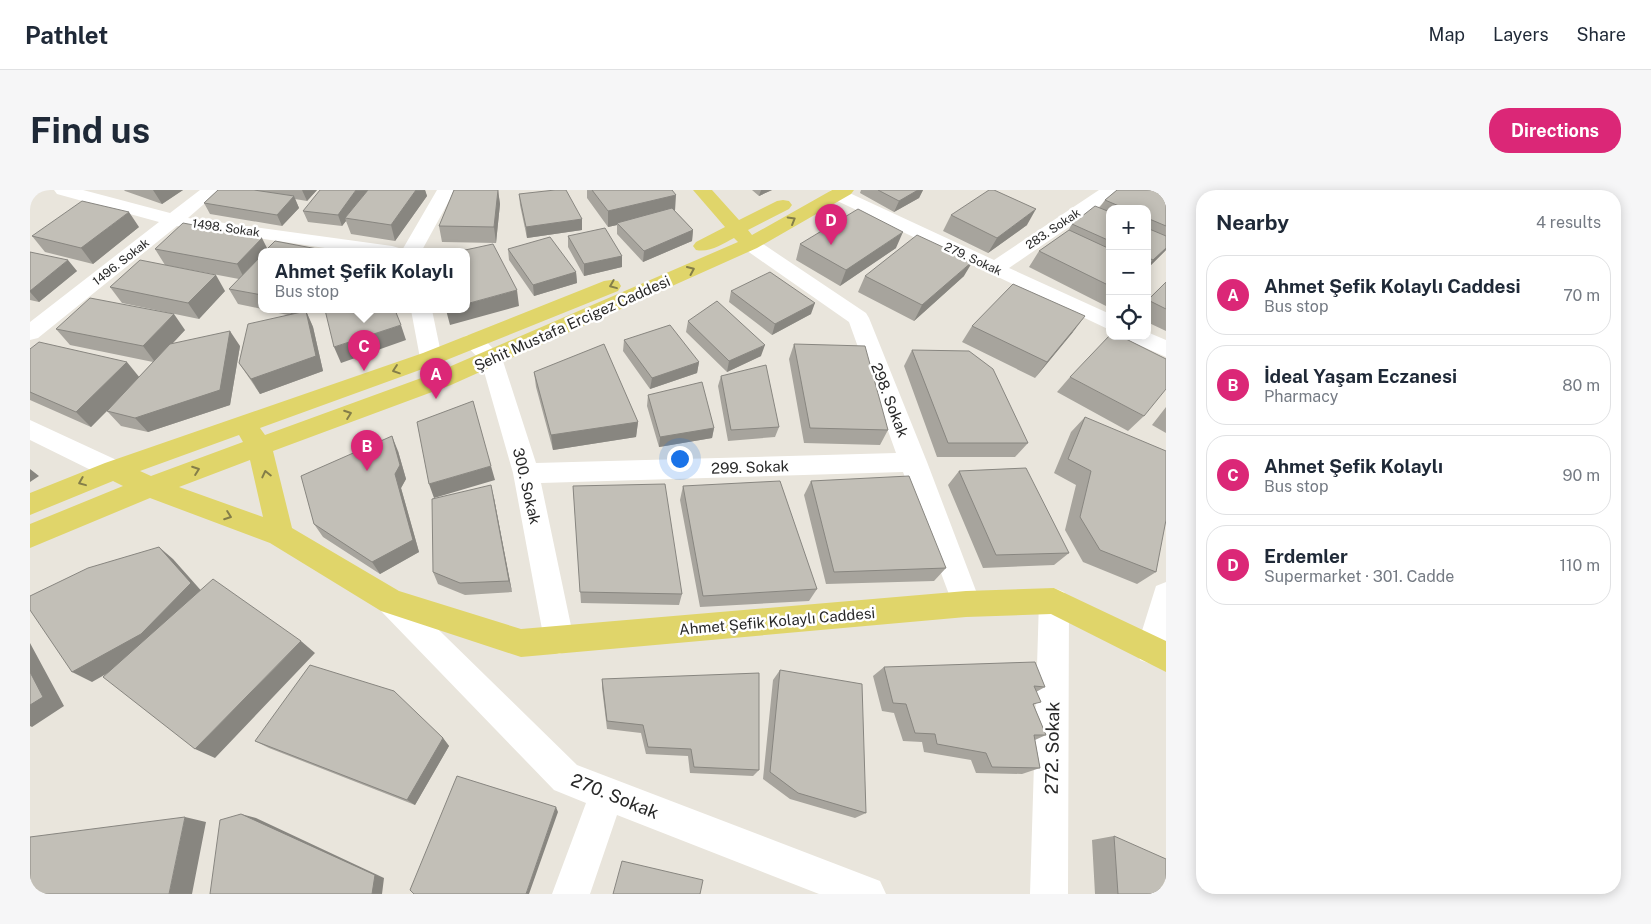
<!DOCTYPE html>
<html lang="en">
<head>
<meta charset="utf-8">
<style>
  body { margin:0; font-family:"Public Sans",sans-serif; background:#f6f6f7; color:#1f2937 }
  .controls { position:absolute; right:15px; top:15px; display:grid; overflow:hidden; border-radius:10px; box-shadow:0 2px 12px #0003 }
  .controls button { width:45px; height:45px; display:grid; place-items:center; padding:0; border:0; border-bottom:1px solid #e0e1e3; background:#fff; color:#1f2937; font:25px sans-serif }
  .you { position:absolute; left:649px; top:268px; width:18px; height:18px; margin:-12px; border:4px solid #fff; border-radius:50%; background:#1a73e8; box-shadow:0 0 0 8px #1a73e833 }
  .badge { display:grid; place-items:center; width:32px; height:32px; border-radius:50%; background:#db2777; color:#fff; font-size:16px; font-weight:700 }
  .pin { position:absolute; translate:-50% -41px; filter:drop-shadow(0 1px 2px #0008) }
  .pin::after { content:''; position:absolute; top:26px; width:18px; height:15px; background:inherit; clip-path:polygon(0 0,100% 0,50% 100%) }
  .popup { position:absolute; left:228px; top:58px; width:212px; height:65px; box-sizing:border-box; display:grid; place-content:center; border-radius:10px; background:#fff; filter:drop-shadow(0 1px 4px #0005); font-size:16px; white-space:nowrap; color:#747a83 }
  .popup b { font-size:19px; color:#1f2937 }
  .popup::after { content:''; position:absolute; left:50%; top:100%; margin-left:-10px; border:10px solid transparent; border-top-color:#fff }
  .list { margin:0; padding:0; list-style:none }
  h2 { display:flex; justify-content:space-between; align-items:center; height:65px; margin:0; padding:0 20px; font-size:21px }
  h2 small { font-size:16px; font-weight:400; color:#747a83 }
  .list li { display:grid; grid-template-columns:32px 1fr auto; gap:15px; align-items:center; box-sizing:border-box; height:80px; margin:0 10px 10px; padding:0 10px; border:1px solid #e0e1e3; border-radius:20px }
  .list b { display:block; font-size:19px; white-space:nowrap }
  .list p { margin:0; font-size:16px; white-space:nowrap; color:#747a83 }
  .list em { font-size:16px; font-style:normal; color:#747a83 }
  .icon { flex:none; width:28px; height:28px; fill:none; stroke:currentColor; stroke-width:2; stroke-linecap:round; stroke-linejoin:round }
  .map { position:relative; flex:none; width:1136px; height:704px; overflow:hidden; border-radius:20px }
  header { display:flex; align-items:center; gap:30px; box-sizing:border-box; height:70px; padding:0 25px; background:#fff; border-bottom:1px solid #e0e1e3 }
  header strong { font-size:24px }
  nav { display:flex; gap:28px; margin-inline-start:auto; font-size:18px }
  .intro { display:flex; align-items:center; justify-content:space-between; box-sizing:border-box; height:120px; padding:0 30px }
  h1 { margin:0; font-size:35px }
  .button { padding:12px 22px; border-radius:20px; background:#db2777; color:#fff; font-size:18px; font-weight:700 }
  main { display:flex; gap:30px; padding:0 30px }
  aside { flex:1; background:#fff; border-radius:20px; box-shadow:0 2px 12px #0003 }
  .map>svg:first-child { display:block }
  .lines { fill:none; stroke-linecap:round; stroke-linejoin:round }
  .minor { fill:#fff; fill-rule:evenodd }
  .major { fill:#e0d56a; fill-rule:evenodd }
  .wall { fill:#a7a49d }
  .shaded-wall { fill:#888680 }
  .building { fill:#c2bfb7; stroke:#888680 }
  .oneway { stroke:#847e49 }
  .labels { text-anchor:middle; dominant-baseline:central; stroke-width:5; stroke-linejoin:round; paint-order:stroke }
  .far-street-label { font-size:12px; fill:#282828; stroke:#fff }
  .street-label { font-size:15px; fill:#282828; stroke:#fff }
  .near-street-label { font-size:18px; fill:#282828; stroke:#fff }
</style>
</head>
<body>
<header>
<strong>Pathlet</strong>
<nav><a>Map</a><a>Layers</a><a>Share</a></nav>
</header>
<div class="intro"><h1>Find us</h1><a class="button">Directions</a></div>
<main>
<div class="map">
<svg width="1136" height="704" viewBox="0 0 1136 704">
  <rect width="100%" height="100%" fill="#e9e5dc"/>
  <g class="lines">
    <path class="minor" d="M24 0H53L140 23 170 0H190L158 28 362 56 369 58 371 62 407 0H425L391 62H322L147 36 8 148 0 150V132L129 32 27 4Z
      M801 0H813L964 70 1069 0H1090L1087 4 979 78 1080 124V140L801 8 798 4Z
      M720 48 727 50 836 123 839 128 897 272 951 414 946 423 936 427 926 423 873 282 511 293 544 450 540 460 529 464 518 460 514 450 483 283 451 171 432 151 435 146 443 144 451 146 472 168 506 273 866 263 819 132 713 58 710 54 713 50Z
      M381 120H402L412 168 409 173 401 176 393 173 390 168Z
      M1117 142 1136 150V167L1100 151 1097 146H1117Z
      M0 230 93 273 97 280 93 287 84 290 75 287 0 250Z
      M1136 392V461L1132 470 1121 474 1110 470 1106 460 1126 396Z
      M1024 398 1034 402 1039 411 1038 704H1000L1009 411 1014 402Z
      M361 399 371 403 547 575 850 691 856 704H789L587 625 560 704H522L556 613 524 600 351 421 346 412 351 403Z"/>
    <path class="major" d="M663 0H682L709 30 747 11 753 10 759 11 762 15 759 19 718 40 722 45 802 0H824L821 4 727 58 421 195 243 261 262 338 369 401 491 439 936 401 1024 398 1136 451V482L1021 424 936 427 491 467 351 421 240 353 120 308 0 358V334L93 296 83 291 0 325V303L75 273 393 163 574 91 581 90 588 91 591 96 588 101 409 173 230 238 235 245 405 183 708 52 704 48C692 54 680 63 666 60L663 56 666 52 695 37ZM209 245 213 252 121 286 110 281ZM220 270 233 327 149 297Z"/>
  </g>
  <path class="wall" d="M94 0H153L132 14 95 1Z
    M188 0H287L277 11 265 9 269 18 252 36 180 24 174 13Z
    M338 0H395L397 6 365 51 321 44 316 31 312 36 278 32 273 21Z
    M424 0H468L470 14 466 53 412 52 409 36Z
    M557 0H642L645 21 663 40 662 51 613 72 587 44V35L578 37 557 8Z
    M722 0H742L729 6Z
    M831 0H893L889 8 864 22 830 3Z
    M1087 0H1136V60L1117 79V19H1080V113L1076 116 999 77 1009 61 1038 41 1042 34 1069 18 1075 10Z
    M489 4 552 29V40L497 48 490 15Z
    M921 25 997 35 958 63 913 41Z
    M109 37 63 74 15 62 2 46Z
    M538 46 592 66V77L554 86 538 57Z
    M770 54 866 58 810 96 766 70Z
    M125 59H238L298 61V62H232V119L208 114 199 99 209 89 135 75Z
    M478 59 546 82 547 93 504 106 479 70Z
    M0 62 47 81 9 112 0 110Z
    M835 86H934L884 131 828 102Z
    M1136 92V141L1117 132V110Z
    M80 97 195 101 169 129 92 113Z
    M701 101 781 124 742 145 699 112Z
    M234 120H267L264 124 276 121 283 137 293 181 230 204 209 173 258 125Z
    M658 131 731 166 697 182 656 142Z
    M942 136 1043 142 1005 188 932 152Z
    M26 139 155 140 143 153 210 156 200 215 118 242 91 236 77 221 81 216 61 237 0 210V159L109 187 123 172 40 155Z
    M594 150 669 172 667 183 620 199 593 161Z
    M764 154 858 240 850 255 774 253 759 169Z
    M882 160 998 253 985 267H907L874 176Z
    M504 182 608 232 606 247 523 260 506 197Z
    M691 186 749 237 745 247 698 251 688 196Z
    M1040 187 1114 226 1098 241 1027 202Z
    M618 205 684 238 682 248 629 257 617 216Z
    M1136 217V243L1122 235Z
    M1055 227 1126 382 1107 394 1053 372 1035 340 1046 295 1024 283 1041 242Z
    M368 261 376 289 371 298 389 362 350 384 293 347 284 334Z
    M929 281 1039 363 1024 375 953 378 918 295Z
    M781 291 916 378 904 391 796 394 774 305Z
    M543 296 652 404 649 415 551 413Z
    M653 296 787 399 779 411 670 417 650 310Z
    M464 308 482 402 435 405 408 394 403 382Z
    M854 477 1015 497 1006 502 1004 516 1016 545 1005 550 1010 578 992 584 946 583 941 570 894 562 892 552 873 551 864 523 852 521 843 486Z
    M750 480 836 623 825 628 760 609 733 589 743 490Z
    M572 489 729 580 723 586 660 583 658 566 616 564 611 543 577 539 572 498Z
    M413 548 419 556 385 615 239 558 225 551Z
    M1084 646 1136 704H1065L1062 650Z"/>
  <path class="shaded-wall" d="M0 0 4 4 0 6Z
    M123 0H153L132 14Z
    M272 0H287L277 11Z
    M326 0H338L315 28 316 31 312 36 308 25Z
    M386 0H395L397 6 365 51 361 35Z
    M468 0 470 14 466 53 464 37Z
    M731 0H742L729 6Z
    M888 0H893L889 8 864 22 869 11Z
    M646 5 645 21 587 33V35L578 37V21Z
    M264 6 269 18 252 36 247 25Z
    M1006 19 997 35 958 63 967 48Z
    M99 22 109 37 63 74 51 58Z
    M552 29V40L497 48 496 37Z
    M663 40 662 51 613 72 614 61Z
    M873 42 866 58 810 96 816 80Z
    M232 48 239 62H232V73L215 90 207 74Z
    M1136 58V60L1117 79V77L1123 70Z
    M592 66V77L554 86V74Z
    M38 70 47 81 9 112 0 102V101Z
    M943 71 934 86 884 131 892 115Z
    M546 82 547 93 504 106 503 95Z
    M186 85 195 101 169 129 158 113Z
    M487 100 489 116 420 135 416 120H436V114Z
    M785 113 781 124 742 145 745 134Z
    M259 120H267L262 126Z
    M276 121 283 137 293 181 230 204 221 189Z
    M144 124 155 140 125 172 113 156Z
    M1055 126 1043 142 1005 188 1017 172Z
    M371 135 376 150 311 173 304 157Z
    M200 141 210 156 200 215 118 242 105 228Z
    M735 155 731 166 697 182 699 171Z
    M97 172 110 188 61 237 46 222Z
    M669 172 667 183 620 199 622 188Z
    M608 232 606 247 523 260 521 245Z
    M684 238 682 248 629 257 630 247Z
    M362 246 368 261 376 289 371 298 389 362 350 384 342 372 365 284Z
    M461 276 465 290 404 308 399 294Z
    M0 279 9 286 0 292Z
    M461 295 464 308 482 402 479 391Z
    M129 357 143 369 175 405 127 455 62 492 42 482Z
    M271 451 285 463 185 568 165 559Z
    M0 453 34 516 2 537 0 536Z
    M413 548 419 556 385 615 377 610Z
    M526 617 528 622 499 704H496Z
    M211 624 226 628 354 688 352 704H342Z
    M155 627 176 632 162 704H139Z"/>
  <path class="building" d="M188 0H224L264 6 247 25 174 13Z
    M290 0H326L308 25 273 21Z
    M338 0H386L361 35 315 28Z
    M424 0H468L464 37 409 36Z
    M525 0H536L552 29 496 37 489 4Z
    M562 0H642L646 5 578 21Z
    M848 0H888L869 11Z
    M959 0H964L1006 19 967 48 921 25Z
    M1087 0H1127L1136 3V36L1117 28V19H1096L1075 10Z
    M52 11 99 22 51 58 2 46Z
    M1065 16 1080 22V51L1042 34Z
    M642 18 663 40 614 61 587 33Z
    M828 19 873 42 816 80 770 54Z
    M153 33 232 48 207 74 125 59Z
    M575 38 592 66 554 74 538 46Z
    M1117 38 1136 46V58L1123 70 1117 67Z
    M1039 40 1080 59V96L1009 61Z
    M887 45 943 71 892 115 835 86Z
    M520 47 546 82 503 95 478 59Z
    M245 51 298 61 297 62H234Z
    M463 54 487 100 436 114V62H426Z
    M0 62 38 70 0 101Z
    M232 65V105L199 99Z
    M110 70 186 85 158 113 80 97Z
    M740 82 785 113 745 134 701 101Z
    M1136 92V119L1118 110Z
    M983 94 1055 126 1017 172 942 136Z
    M60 108 144 124 113 156 26 139Z
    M687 111 735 155 699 171 658 131Z
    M295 120H365L371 135 304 157Z
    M276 121 286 166 221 189 209 173 218 134Z
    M640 135 669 172 622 188 594 150Z
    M200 141 190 200 105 228 77 221 140 154Z
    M1080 145V146H1090L1136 169V199L1114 226 1040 187Z
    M9 152 97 172 46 222 0 202V159Z
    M574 154 608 232 521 245 504 182Z
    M764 154 835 156 858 240 780 238Z
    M882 160 939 161 963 179 998 253H918Z
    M736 175 749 237 701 240 691 186Z
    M672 192 684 238 630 247 618 205Z
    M443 211 461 276 399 294 387 232Z
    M1055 227 1136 261V330L1126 382 1070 360 1050 327 1061 281 1038 269Z
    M362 246 370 275 365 284 383 350 342 372 284 334 271 286Z
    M996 278 1039 363 966 365 929 281Z
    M879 286 916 378 804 382 781 291Z
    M750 291 787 399 673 406 653 296Z
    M635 294 652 404 550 402 543 296Z
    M461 295 479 391 430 393 403 382 402 309Z
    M129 357 161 393 111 444 42 482 0 420V406L58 378Z
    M183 389 271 451 165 559 73 487Z
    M1005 472 1015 497 1004 496 1011 512 1003 514 1016 545H1004L1010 578 962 577 956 563 907 554 905 544 885 543 876 514 863 513 854 477Z
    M280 475 364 501 413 548 377 610 225 551Z
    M750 480 832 494 836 623 768 603 740 582Z
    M0 482 13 507 0 515Z
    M729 483V580L664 577 661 559 618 557 613 535 577 531 572 489Z
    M427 586 526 617 496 704H384L380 700Z
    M211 624 345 685 342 704H180L190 630Z
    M155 627 139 704H0V647Z
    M1084 646 1136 669V704H1088Z
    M592 671 673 690 670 704H583Z"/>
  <defs><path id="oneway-chevron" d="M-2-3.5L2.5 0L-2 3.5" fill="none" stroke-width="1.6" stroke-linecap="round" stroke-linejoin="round" transform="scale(1.25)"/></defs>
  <g class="oneway">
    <use href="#oneway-chevron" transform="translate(762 30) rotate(-30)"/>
    <use href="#oneway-chevron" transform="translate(661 80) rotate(-24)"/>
    <use href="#oneway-chevron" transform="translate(583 95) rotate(158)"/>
    <use href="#oneway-chevron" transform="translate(366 180) rotate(161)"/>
    <use href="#oneway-chevron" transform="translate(318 224) rotate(-20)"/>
    <use href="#oneway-chevron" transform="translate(166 280) rotate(-20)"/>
    <use href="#oneway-chevron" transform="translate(236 284) rotate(-103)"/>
    <use href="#oneway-chevron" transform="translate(52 292) rotate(158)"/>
    <use href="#oneway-chevron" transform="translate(198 326) rotate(20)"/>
  </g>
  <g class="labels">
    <g class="far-street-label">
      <text transform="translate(196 38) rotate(8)">1498. Sokak</text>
      <text transform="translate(1023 39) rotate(-34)">283. Sokak</text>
      <text transform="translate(943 69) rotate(25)">279. Sokak</text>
      <text transform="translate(91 72) rotate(-38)">1496. Sokak</text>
    </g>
    <g class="street-label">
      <text transform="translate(542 133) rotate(-24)">Şehit Mustafa Ercigez Caddesi</text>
      <text transform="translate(860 210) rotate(69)">298. Sokak</text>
      <text transform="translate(720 277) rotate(-2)">299. Sokak</text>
      <text transform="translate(497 296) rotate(77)">300. Sokak</text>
      <text transform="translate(747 431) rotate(-5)">Ahmet Şefik Kolaylı Caddesi</text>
    </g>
    <g class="near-street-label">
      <text transform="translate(1022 558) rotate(-89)">272. Sokak</text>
      <text transform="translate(585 606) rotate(22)">270. Sokak</text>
    </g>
  </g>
</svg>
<div class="controls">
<button>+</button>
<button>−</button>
<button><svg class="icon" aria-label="locate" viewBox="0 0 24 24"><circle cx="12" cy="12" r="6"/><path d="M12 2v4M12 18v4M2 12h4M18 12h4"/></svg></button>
</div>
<div class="you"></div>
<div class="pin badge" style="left:406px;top:209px">A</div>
<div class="pin badge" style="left:337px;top:281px">B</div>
<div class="pin badge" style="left:334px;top:181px">C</div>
<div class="popup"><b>Ahmet Şefik Kolaylı</b>Bus stop</div>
<div class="pin badge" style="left:801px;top:55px">D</div>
</div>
<aside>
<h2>Nearby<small>4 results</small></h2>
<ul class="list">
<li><span class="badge">A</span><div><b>Ahmet Şefik Kolaylı Caddesi</b><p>Bus stop</p></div><em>70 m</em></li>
<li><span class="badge">B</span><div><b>İdeal Yaşam Eczanesi</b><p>Pharmacy</p></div><em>80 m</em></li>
<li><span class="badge">C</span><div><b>Ahmet Şefik Kolaylı</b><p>Bus stop</p></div><em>90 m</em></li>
<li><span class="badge">D</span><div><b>Erdemler</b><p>Supermarket · 301. Cadde</p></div><em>110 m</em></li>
</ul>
</aside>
</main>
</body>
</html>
